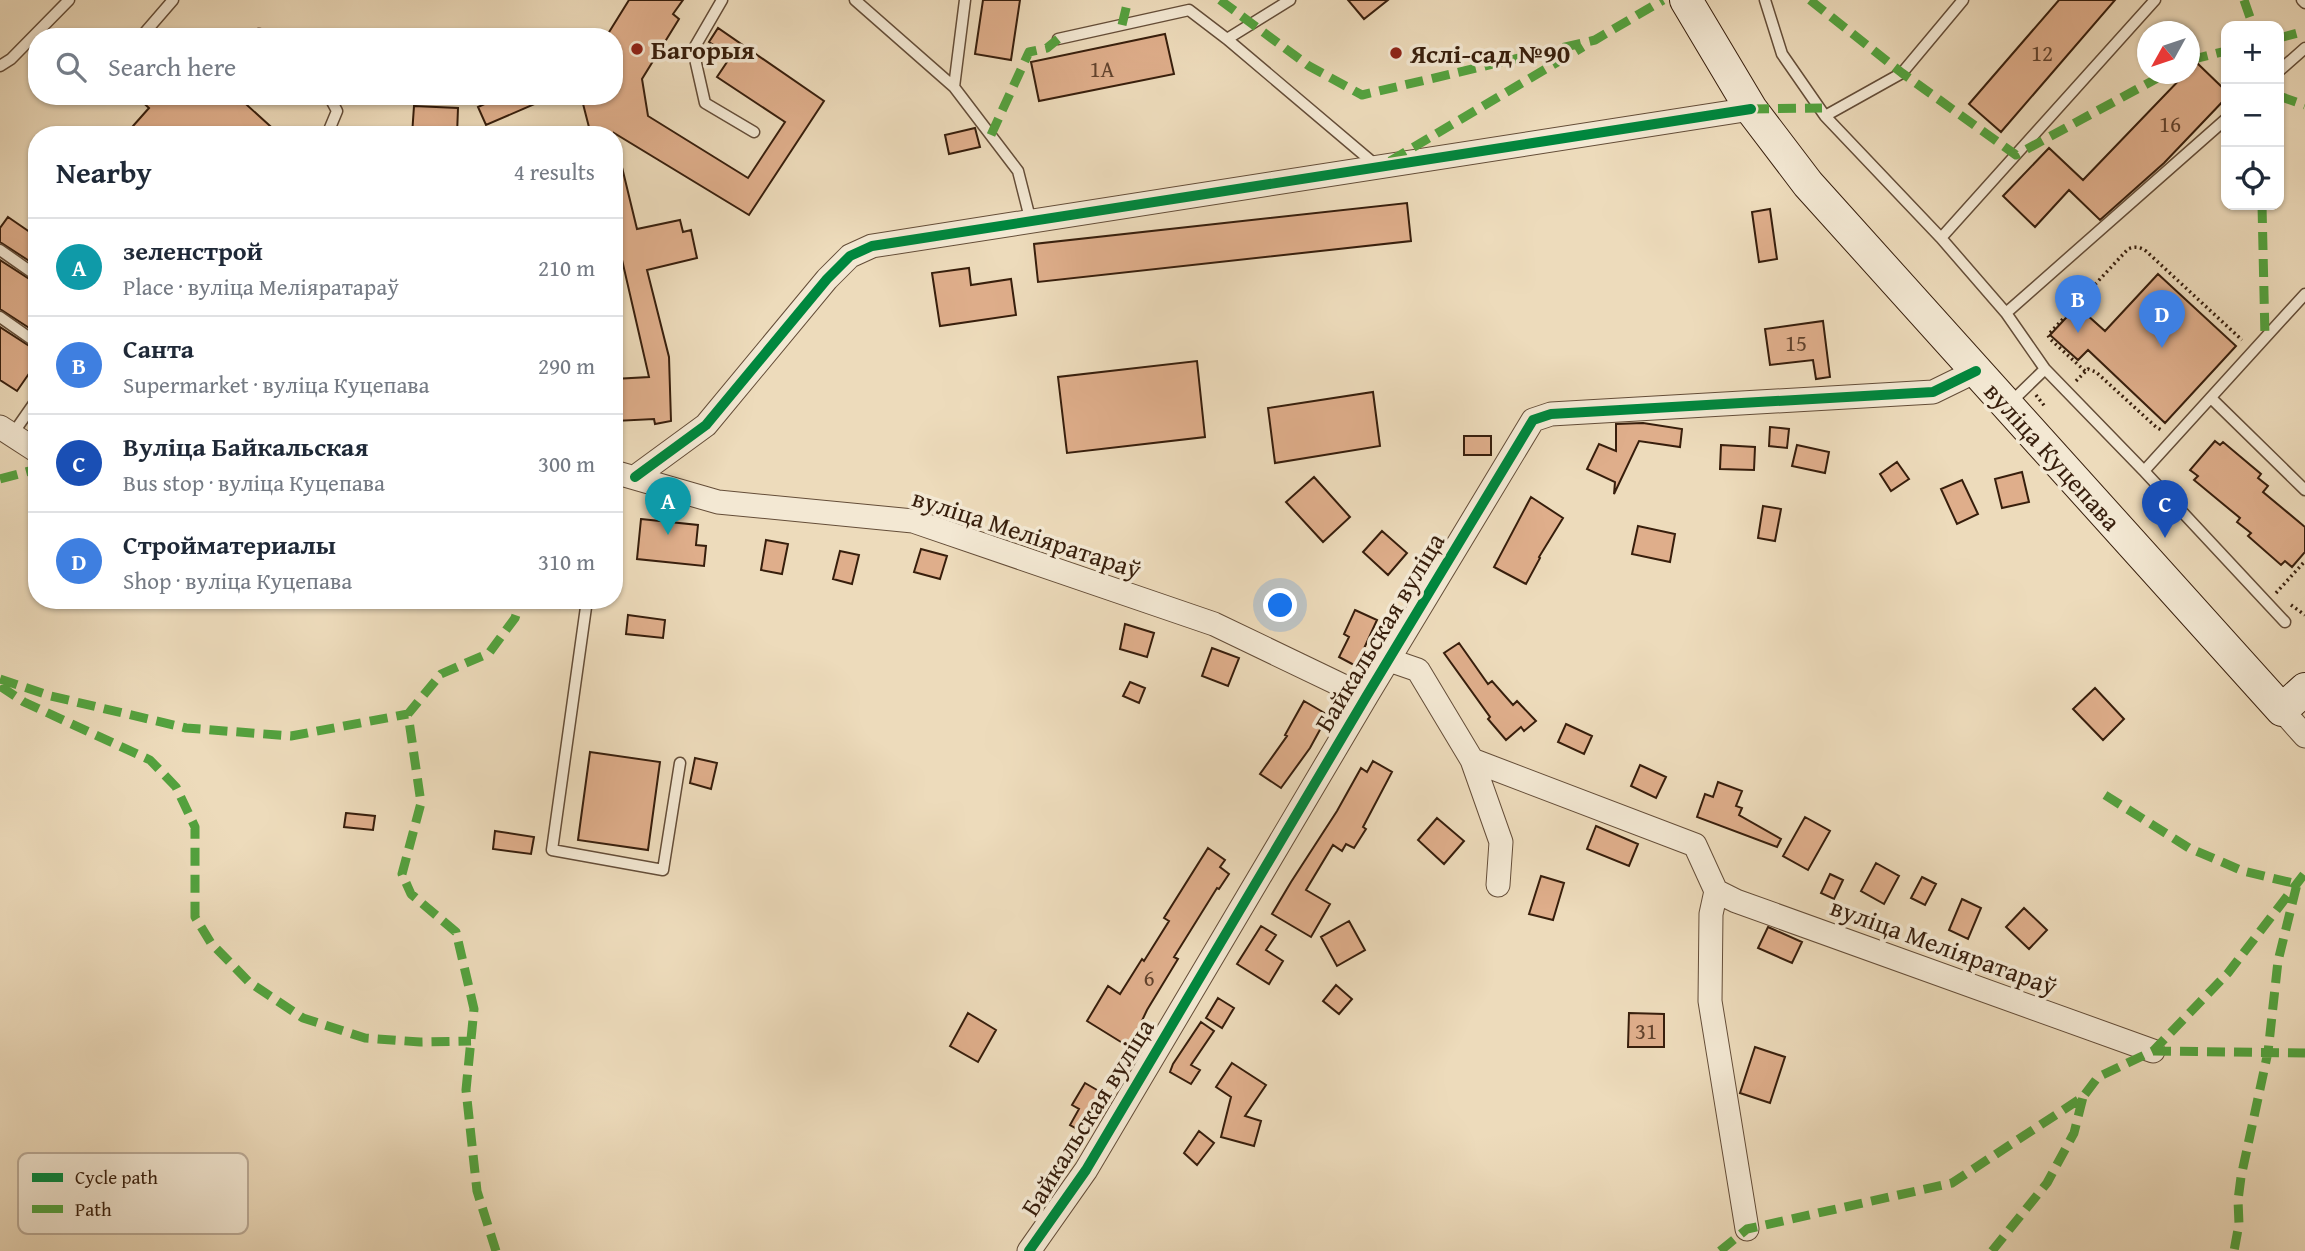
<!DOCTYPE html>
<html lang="en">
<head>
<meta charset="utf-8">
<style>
  body { margin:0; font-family:"Gentium Book Plus",serif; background:#f2f2f3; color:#1f2937 }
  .controls { position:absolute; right:21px; top:21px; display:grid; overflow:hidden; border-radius:14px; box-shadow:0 2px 5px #0004 }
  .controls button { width:63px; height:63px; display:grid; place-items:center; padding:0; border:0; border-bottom:2px solid #e0e1e3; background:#fff; color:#1f2937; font:35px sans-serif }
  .compass { position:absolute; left:2137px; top:21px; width:63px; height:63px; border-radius:50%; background:#fff; box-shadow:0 2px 5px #0004; rotate:230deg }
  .you { position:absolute; left:1281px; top:606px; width:24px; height:24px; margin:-18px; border:5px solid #fff; border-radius:50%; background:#1a73e8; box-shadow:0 0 0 10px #1a73e833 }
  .badge { display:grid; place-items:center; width:46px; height:46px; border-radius:50%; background:#111827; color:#fff; font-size:23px; font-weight:700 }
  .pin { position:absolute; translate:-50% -58px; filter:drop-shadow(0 2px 4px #0008) }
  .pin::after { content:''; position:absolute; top:37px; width:24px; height:21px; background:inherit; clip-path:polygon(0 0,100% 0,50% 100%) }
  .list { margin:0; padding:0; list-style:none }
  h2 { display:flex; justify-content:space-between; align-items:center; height:91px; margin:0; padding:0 28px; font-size:30px }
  h2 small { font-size:23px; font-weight:400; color:#747a83 }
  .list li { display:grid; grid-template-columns:46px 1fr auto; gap:21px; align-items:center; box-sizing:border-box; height:98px; padding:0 28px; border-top:2px solid #e0e1e3 }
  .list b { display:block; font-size:26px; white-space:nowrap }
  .list p { margin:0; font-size:23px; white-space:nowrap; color:#747a83 }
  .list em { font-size:23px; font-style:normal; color:#747a83 }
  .icon { flex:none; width:38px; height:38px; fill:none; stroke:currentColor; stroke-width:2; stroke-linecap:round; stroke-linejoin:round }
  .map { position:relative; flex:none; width:2305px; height:1251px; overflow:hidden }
  .search { position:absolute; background:#fff; box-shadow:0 2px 5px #0004; left:28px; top:28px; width:595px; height:77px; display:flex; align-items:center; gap:18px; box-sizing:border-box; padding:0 24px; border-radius:28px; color:#747a83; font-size:26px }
  .panel { position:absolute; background:#fff; box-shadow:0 2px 5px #0004; left:28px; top:126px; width:595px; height:483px; border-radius:28px }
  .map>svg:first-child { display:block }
  .building { fill:#dfae8b; stroke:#371e0c; stroke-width:2 }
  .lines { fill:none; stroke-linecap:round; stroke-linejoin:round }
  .lane-casing { stroke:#644d38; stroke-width:13 }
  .street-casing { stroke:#644d38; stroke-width:25 }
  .secondary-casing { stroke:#371e0c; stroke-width:34 }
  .path { stroke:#371e0c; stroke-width:3.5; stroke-dasharray:2 3.5; stroke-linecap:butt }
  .lane { stroke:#f3e8d3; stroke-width:10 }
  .street { stroke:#f3e8d3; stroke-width:23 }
  .secondary { stroke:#f3e8d3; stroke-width:32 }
  .quiet { stroke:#53a23e; stroke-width:9; stroke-dasharray:18 9; stroke-linecap:butt }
  .cycleway-casing { stroke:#f3e8d3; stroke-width:15 }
  .cycleway { stroke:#00873e; stroke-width:10 }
  .poi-dot { fill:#8f2418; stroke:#f3e8d3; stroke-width:2.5 }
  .labels { text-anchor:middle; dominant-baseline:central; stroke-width:7; stroke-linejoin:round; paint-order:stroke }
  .number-label { font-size:23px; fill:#61422c }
  .poi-label { font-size:26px; font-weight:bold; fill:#371e0c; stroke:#f3e8d3; text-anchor:start }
  .street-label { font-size:26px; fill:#371e0c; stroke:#f3e8d3 }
  .key { fill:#f3e8d3; stroke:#bbab97; stroke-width:2 }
  .key-label { font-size:19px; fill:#371e0c }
</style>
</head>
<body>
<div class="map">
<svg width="2305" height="1251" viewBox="0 0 2305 1251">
  <rect width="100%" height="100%" fill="#eddbbb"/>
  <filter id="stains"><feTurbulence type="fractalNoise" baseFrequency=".00286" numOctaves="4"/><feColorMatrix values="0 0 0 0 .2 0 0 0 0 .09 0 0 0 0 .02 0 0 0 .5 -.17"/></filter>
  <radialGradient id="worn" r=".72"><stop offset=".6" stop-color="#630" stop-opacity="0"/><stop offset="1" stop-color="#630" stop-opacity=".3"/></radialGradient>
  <path class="building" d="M629 0H683L673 14 679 19 642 79 648 116 748 178 785 122 717 77 731 56 709 42 718 28 824 101 749 215 614 133V135H591L581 96H614V37H606Z
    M983 0H1020L1011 60 975 54Z
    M1348 0H1388L1364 19Z
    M2059 0H2115L2001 132 1969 104Z
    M1165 34 1174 74 1039 101 1031 62Z
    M2196 62 2226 91V98L2164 163 2100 220 2069 190 2035 227 2003 196 2049 148 2083 180 2185 74H2189V68Z
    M136 96H237L280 135H125L149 108Z
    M502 96H553L486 125 478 107Z
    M414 106 458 108 457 135H412Z
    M975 128 980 147 949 154 945 135Z
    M620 159 637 229 680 220 683 232 691 230 697 258 647 270 669 357 671 421 655 424 654 419 615 421 614 379 649 377 614 225V160Z
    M1407 203 1411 241 1038 282 1034 244Z
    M1770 209 1777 259 1759 262 1752 212Z
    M8 217 37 237V266L0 242V228Z
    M0 260 37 284V333L0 309Z
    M969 268 971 285 1011 279 1016 315 940 326 932 273Z
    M2158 274 2236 346 2165 423 2088 350 2078 360 2050 335 2077 306 2105 331Z
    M1823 321 1830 377 1816 379 1813 360 1770 365 1765 329Z
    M0 327 37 351V362L17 391 0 380Z
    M1197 361 1205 437 1067 453 1058 377Z
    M1373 392 1380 446 1275 463 1268 408Z
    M1643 423 1682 429 1680 447 1639 441 1614 494 1615 482 1587 469 1599 444 1616 451V424Z
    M1770 427 1789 429 1787 448 1769 446Z
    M1464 436H1491V455H1464Z
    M2215 441 2220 445 2223 442 2261 474 2258 478 2268 486 2263 492 2305 527V552L2292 567 2285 561 2281 565 2248 536 2251 533 2237 522 2240 518 2194 480 2198 476 2190 470Z
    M1721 445 1755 447 1754 470 1720 469Z
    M1797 445 1829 452 1825 473 1792 466Z
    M1897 462 1909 479 1891 491 1880 474Z
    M2022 472 2029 502 2002 508 1995 479Z
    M1314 477 1350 517 1323 542 1286 502Z
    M1962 480 1978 514 1957 524 1941 489Z
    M1531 497 1563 518 1539 557 1540 558 1526 584 1494 567Z
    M1763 506 1781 509 1775 541 1758 538Z
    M641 519 698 525 696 545 706 546 704 566 637 559Z
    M1638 526 1675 534 1670 562 1632 554Z
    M1382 531 1407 553 1388 575 1363 552Z
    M766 540 788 544 782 574 761 570Z
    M921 549 947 556 940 579 914 572Z
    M840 551 859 555 852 584 833 579Z
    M1355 610 1377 620 1356 666 1339 657 1349 637 1344 634Z
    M628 615 665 620 663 638 626 634Z
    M1125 624 1154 633 1147 657 1120 649Z
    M1459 643 1488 684 1492 681 1513 705 1517 701 1536 721 1524 731 1521 727 1506 740 1488 719 1490 717 1444 653Z
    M1212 648 1239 658 1228 686 1202 676Z
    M1130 682 1145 688 1139 703 1123 696Z
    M2095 688 2124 719 2103 740 2073 709Z
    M1304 701 1328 715 1310 748 1281 788 1260 774 1287 736 1285 735Z
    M1566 724 1592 736 1584 754 1558 742Z
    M590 752 660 762 648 850 578 840Z
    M695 758 717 763 711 789 690 783Z
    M1373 761 1392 772 1363 827 1366 829 1354 848 1346 844 1342 851 1333 845 1306 890 1330 904 1311 937 1272 914 1291 882 1337 811 1361 768 1367 772Z
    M1640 765 1666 777 1656 798 1631 786Z
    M1718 782 1742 791 1736 806 1742 808 1739 815 1781 839 1777 847 1697 817 1705 794 1713 797Z
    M346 813 375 816 373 830 344 827Z
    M1805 817 1830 831 1808 870 1783 856Z
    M1437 818 1464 841 1444 864 1418 840Z
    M1596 826 1638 844 1629 866 1587 849Z
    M495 831 534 837 531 854 493 849Z
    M1208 848 1225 860 1220 867 1229 874 1219 889 1217 888 1174 957 1178 959 1147 1010 1139 1027 1141 1028 1129 1047 1087 1021 1108 986 1120 994 1142 959 1144 961 1169 921 1164 918Z
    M1876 863 1899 876 1884 904 1861 891Z
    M1830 874 1843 880 1834 899 1821 893Z
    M1541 876 1564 883 1553 920 1529 914Z
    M1922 877 1936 884 1925 905 1911 898Z
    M1962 899 1981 908 1968 939 1949 930Z
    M2024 908 2047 930 2029 949 2006 927Z
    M1349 921 1365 950 1337 966 1321 937Z
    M1261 926 1276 935 1266 950 1283 961 1269 984 1237 964Z
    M1768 927 1802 942 1792 963 1758 948Z
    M1336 985 1352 999 1339 1014 1323 1001Z
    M1218 998 1234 1008 1222 1028 1206 1018Z
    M968 1013 996 1030 978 1062 950 1046Z
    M1629 1013 1664 1014V1047H1628Z
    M1201 1022 1214 1031 1191 1065 1200 1070 1191 1084 1170 1072 1173 1064Z
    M1755 1047 1785 1057 1770 1103 1740 1093Z
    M1232 1063 1266 1085 1245 1116 1261 1121 1254 1146 1221 1137 1231 1097 1216 1087Z
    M1085 1083 1109 1097 1088 1135 1070 1125 1079 1109 1072 1105Z
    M1199 1131 1214 1143 1197 1165 1184 1153Z"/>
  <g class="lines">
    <g class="lane-casing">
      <path id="lane" d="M722 0 693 50 705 103 754 132
        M855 0 954 87 1018 171 1031 222
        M1765 0 1782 54 1825 116 1902 73 1963 0
        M2302 0 2305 3
        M259 34 263 37
        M141 37 173 0
        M1058 39 1189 10 1227 39 1377 166
        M1227 39 1290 0
        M0 66 11 59 69 0
        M2279 71 2305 48
        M954 87 965 0
        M1825 116 1941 238 2006 313 2045 369 2009 404
        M327 135 337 111 329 96
        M1941 238 2155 0
        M0 250 37 276
        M2006 313 2226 119
        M0 317 37 343
        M2045 369 2144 471 2285 622
        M2211 398 2305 490
        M12 435 37 399
        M2144 471 2305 294
        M614 493 621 474
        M587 600 552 850 663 870 680 763"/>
    </g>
    <g class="street-casing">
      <path id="street" d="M0 427 37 451
        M614 472 718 502 913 521 1214 624 1366 697
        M635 477 706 425 827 279 850 256 872 246 1751 109
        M1389 660 1418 670 1472 760 1501 842 1498 885
        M2282 710 2305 736
        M1472 760 1695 845 1716 891 1711 914 1710 1001 1747 1229
        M1716 891 1736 901 2153 1051
        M1029 1251 1086 1170 1366 697 1533 420 1551 414 1933 392 1976 371"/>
    </g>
    <g class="secondary-casing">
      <path id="secondary" d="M1686 0 1751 109 1808 184 2282 710 2305 689"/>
    </g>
    <path class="path" d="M2085 371 2050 339 2048 335 2128 249C2135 246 2140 247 2146 251L2242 340
      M2076 381 2088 369 2096 372 2156 427 2163 431
      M2036 395 2046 408
      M2276 593 2305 561
      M2291 605 2305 615"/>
    <use href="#lane" class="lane"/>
    <use href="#street" class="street"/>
    <use href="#secondary" class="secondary"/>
    <path class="quiet" d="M1220 0 1309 66 1362 95 1595 40 1663 0
      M1810 0 1902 73 2016 155 2165 74
      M2244 0 2253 26
      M1122 25 1128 0
      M2279 38 2305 31
      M2190 60 2226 51
      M2279 96 2305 105
      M1751 109 1822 108
      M991 135 1029 52 1047 48 1058 39
      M1390 161 1583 47
      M2262 205 2265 338
      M0 479 37 469
      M0 679 51 696 186 728 291 736 408 714
      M0 686 24 702 150 760 176 787 195 827V917L211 943 249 982 303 1018 365 1038 420 1042 471 1041
      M2105 795 2189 848 2243 871 2297 884 2278 961 2268 1052 2241 1177 2238 1200 2239 1224 2234 1251
      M2153 1051 2305 1053
      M496 1251 477 1191 466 1090 474 1009 456 932 411 894 402 874 421 803 408 714 441 674 489 653 515 618 521 600
      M1720 1251 1747 1229 1952 1183 2083 1097 2098 1077 2153 1051 2228 973 2305 873
      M1992 1251 2047 1183 2074 1133 2083 1097"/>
    <g class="cycleway-casing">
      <path id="cycleway" d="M635 477 706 425 827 279 850 256 872 246 1751 109
        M1029 1251 1086 1170 1366 697 1533 420 1551 414 1933 392 1976 371"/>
    </g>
    <use href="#cycleway" class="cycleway"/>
  </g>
  <g class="poi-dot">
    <circle cx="637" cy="49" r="7"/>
    <circle cx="1396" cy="53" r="7"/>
  </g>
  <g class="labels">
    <g class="number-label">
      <text x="2042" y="52">12</text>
      <text x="1102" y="68">1А</text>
      <text x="2170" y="123">16</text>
      <text x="1796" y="342">15</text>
      <text x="1149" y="977">6</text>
      <text x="1646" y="1030">31</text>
    </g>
    <g class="poi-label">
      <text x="651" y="49">Багорыя</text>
      <text x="1410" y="53">Яслі-сад №90</text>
    </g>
    <g class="street-label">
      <text transform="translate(2053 456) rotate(48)">вуліца Куцепава</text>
      <text transform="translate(1027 533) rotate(18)">вуліца Меліяратараў</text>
      <text transform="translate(1379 632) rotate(-59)">Байкальская вуліца</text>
      <text transform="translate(1944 946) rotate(20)">вуліца Меліяратараў</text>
      <text transform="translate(1087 1117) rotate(-58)">Байкальская вуліца</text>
    </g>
  </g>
  <rect x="18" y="1153" width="230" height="81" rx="10" class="key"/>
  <rect x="32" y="1173" width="31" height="9" fill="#00873e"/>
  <rect x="32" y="1205" width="31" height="8" fill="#53a23e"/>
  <g class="key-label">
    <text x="75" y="1184">Cycle path</text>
    <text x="75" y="1216">Path</text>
  </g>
  <rect width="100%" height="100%" filter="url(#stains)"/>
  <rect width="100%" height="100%" fill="url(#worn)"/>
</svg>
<div class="controls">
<button>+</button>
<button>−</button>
<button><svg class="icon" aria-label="locate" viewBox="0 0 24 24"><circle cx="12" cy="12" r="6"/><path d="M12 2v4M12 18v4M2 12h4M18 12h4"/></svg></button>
</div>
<svg class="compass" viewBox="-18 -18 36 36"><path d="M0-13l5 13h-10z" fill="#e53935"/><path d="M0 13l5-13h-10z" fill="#747a83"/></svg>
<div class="you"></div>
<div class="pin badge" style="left:668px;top:535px;background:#0f9aa8">A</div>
<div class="pin badge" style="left:2078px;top:333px;background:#3f7fe0">B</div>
<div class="pin badge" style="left:2165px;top:538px;background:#1a4fb4">C</div>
<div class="pin badge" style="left:2162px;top:348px;background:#3f7fe0">D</div>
<div class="search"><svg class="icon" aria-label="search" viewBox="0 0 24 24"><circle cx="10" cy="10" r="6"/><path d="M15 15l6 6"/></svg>Search here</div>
<section class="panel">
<h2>Nearby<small>4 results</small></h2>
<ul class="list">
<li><span class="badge" style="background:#0f9aa8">A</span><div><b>зеленстрой</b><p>Place · вуліца Меліяратараў</p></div><em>210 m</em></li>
<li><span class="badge" style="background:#3f7fe0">B</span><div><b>Санта</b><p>Supermarket · вуліца Куцепава</p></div><em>290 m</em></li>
<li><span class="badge" style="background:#1a4fb4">C</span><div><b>Вуліца Байкальская</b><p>Bus stop · вуліца Куцепава</p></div><em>300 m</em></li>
<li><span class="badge" style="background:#3f7fe0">D</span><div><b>Стройматериалы</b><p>Shop · вуліца Куцепава</p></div><em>310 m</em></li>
</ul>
</section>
</div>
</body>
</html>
